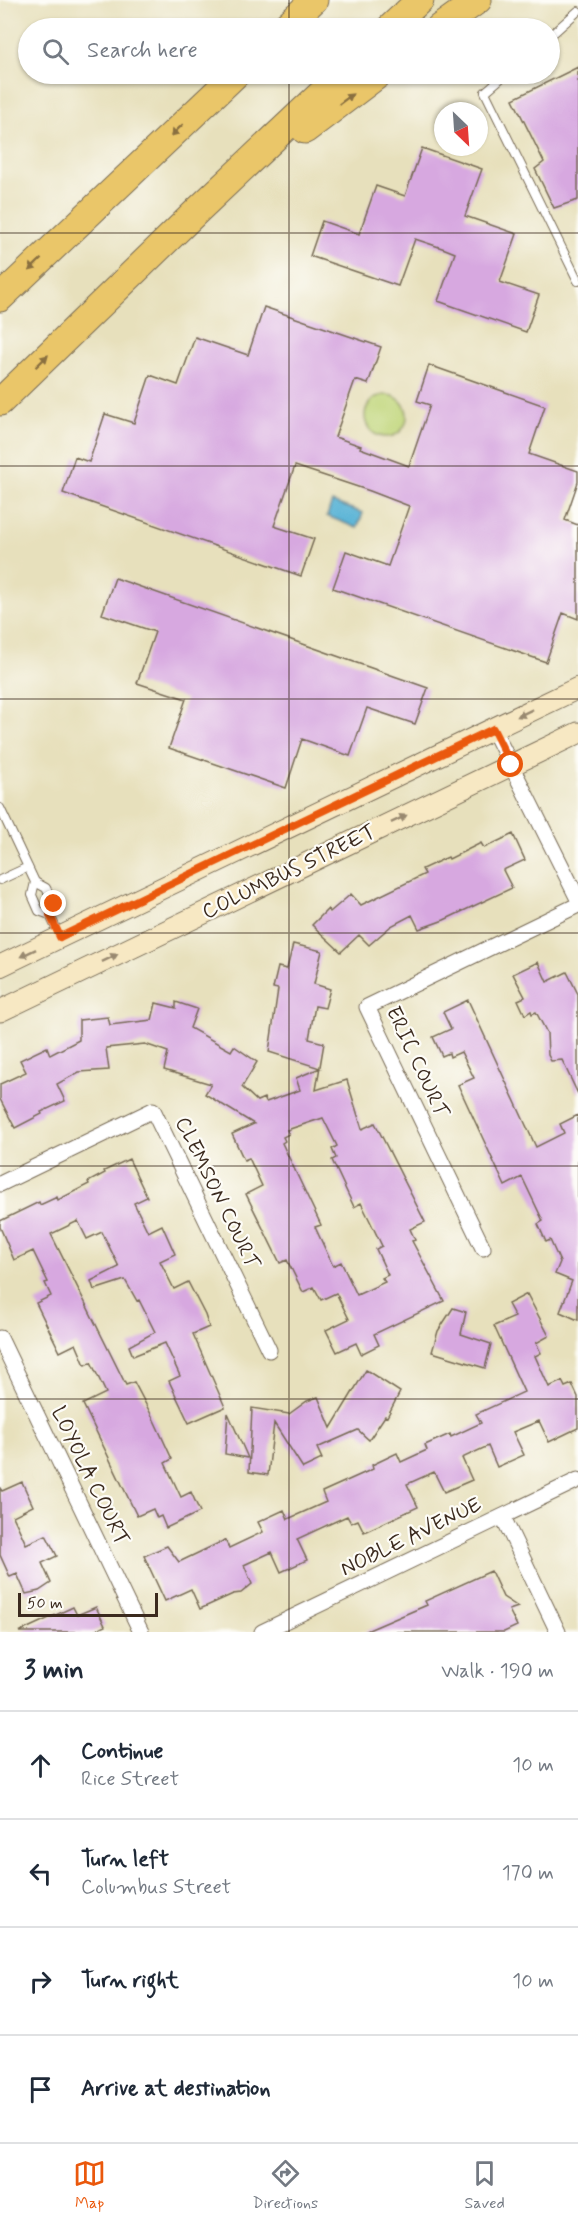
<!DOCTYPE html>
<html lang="en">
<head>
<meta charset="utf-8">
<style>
  body { margin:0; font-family:Mynerve,sans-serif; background:#f6f6f7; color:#1f2937 }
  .compass { position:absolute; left:434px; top:102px; width:54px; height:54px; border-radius:50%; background:#fff; box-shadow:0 2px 4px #0004; rotate:155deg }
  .scale { position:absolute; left:18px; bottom:15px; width:140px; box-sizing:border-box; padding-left:6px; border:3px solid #3b2a1e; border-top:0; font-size:16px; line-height:21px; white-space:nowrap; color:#3b2a1e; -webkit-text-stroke:4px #fdfcf7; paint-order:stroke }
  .stop { position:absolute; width:18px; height:18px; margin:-14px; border:4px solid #ea580c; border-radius:50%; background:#fff }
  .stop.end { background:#ea580c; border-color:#fff; box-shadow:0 2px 6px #0008 }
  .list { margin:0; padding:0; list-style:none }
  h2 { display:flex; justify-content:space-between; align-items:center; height:78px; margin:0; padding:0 24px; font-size:26px }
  h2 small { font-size:20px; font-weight:400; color:#747a83 }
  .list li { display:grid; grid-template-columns:39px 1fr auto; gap:18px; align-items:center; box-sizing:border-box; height:108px; padding:0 24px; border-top:2px solid #e0e1e3 }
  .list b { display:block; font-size:22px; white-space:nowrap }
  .list p { margin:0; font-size:20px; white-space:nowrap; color:#747a83 }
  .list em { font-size:20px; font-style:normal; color:#747a83 }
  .icon { flex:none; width:33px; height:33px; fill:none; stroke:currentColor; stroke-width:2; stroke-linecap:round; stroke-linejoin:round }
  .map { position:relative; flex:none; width:578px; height:1632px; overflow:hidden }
  .search { position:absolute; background:#fff; box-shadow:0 2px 4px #0004; left:18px; right:18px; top:18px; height:66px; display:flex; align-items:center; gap:15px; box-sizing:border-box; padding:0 21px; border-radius:33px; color:#747a83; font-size:22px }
  .sheet { height:510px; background:#fff }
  nav { display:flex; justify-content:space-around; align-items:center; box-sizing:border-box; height:84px; border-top:2px solid #e0e1e3; background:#fff; font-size:16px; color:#747a83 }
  nav a { display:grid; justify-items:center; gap:3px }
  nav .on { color:#ea580c }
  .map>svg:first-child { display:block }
  .green { fill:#bfd578; stroke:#7d804b; stroke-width:1.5 }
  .water { fill:#58b3d6; stroke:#4a6e7a; stroke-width:1.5 }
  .building { fill:#d7a8e0; fill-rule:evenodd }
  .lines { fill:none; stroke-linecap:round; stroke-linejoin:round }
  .lane-casing { stroke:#776a55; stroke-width:10 }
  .street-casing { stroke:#776a55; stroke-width:17 }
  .secondary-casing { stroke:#776a55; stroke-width:23 }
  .highway-casing { stroke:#776a55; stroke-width:29 }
  .lane { stroke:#fff; stroke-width:8 }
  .street { stroke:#fff; stroke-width:15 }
  .secondary { stroke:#f7e8c3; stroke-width:21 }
  .highway { stroke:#eac669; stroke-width:27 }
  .oneway { fill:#8a7040 }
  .oneway2 { fill:#998970 }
  .route { stroke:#ea580c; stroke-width:8 }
  .grid { fill:none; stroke:#3b2a1e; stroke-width:1.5; stroke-opacity:0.55 }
  .labels { text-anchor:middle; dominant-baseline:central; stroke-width:4.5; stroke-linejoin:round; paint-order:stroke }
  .street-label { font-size:21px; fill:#3b2a1e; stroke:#fdfcf7 }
</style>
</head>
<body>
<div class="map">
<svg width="578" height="1632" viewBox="0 0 578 1632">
  <rect width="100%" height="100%" fill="#fdfcf7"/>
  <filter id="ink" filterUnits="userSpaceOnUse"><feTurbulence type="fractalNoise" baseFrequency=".0167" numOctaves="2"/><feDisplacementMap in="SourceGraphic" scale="12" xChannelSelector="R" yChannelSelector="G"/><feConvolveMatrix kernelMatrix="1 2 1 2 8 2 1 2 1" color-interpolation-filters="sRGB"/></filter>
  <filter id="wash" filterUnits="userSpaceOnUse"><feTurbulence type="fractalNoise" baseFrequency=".008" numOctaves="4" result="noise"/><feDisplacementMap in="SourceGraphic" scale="24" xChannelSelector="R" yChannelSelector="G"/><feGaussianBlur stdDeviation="1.35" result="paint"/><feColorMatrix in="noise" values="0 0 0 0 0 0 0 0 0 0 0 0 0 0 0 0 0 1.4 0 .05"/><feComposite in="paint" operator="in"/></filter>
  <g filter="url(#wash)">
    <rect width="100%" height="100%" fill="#e7e0bc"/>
    <path class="green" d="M365 416a21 21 0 1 1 42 0a21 21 0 1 1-42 0Z"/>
    <path class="water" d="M332 502 363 513 357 528 327 516Z"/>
    <g id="blocks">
      <path class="building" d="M578 67V200L554 208 535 169 544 162 513 99Z
        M422 148 482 169 465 216 517 234 500 282 539 295 526 332 438 301 455 253 445 249 415 239 398 286 310 256 322 221 359 234 376 186 405 196Z
        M264 307 381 347 368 384 355 380 335 437 361 446 360 448 409 466 430 405 417 401 429 365 545 406 529 454 578 471V482L565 520 578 525V619L563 613 546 662 333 588 346 551 388 566 409 506 370 491 295 466 274 526 314 539 301 576 63 493 75 457 89 462 105 414 134 423 150 375 178 385 195 337 248 355Z
        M115 578 428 688 415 724 367 708 350 756 302 739 286 788 169 748 186 699 137 683 155 632 102 614Z
        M513 834 525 860 503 870 512 888 444 920 419 929 412 915 391 926 369 945 359 935 341 952 312 925 328 909 330 912 351 894 361 905 425 874 422 869 448 857 449 859 481 843 484 848Z
        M293 944 322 951 314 984 330 989 325 1008 315 1006 309 1039 324 1043 316 1090 347 1080 362 1129 375 1123 425 1222 410 1229 415 1240 412 1241 444 1301 374 1334 379 1345 361 1354 356 1343 337 1352 326 1330 349 1319 336 1293 321 1300 314 1287 303 1292 287 1260 280 1263 246 1194 262 1186 249 1158 244 1160 232 1134 254 1124 205 1094 211 1084 164 1070 168 1052 145 1044 106 1048 109 1070 79 1072 57 1084 65 1101 41 1112 42 1114 15 1128 0 1099V1084L26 1072 20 1060 47 1047 50 1055 79 1040V1020L108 1017 110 1025 152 1020 156 1003 176 1008V1002L197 1009 190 1028 231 1051 234 1046 257 1062 242 1087 257 1101 264 1098 266 1102 300 1090 296 1078 320 1068 269 1052 278 989 273 988 278 967 287 969ZM323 1118 337 1146 332 1149 336 1158 332 1160 354 1207 361 1203 369 1219 382 1246 376 1249 388 1275 382 1278 385 1282 357 1295 341 1262 333 1266 315 1227 321 1225 282 1143 285 1141 283 1137 289 1134 287 1130Z
        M538 962 547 982 567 972 578 994V1094L562 1060 551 1061 548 1055 547 1033 536 1012 532 1014 531 1011 525 1015 518 1000 525 997 513 974Z
        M468 1000 536 1147 564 1133 560 1124 578 1115V1320L560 1312 572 1281 555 1274 560 1262 550 1240 546 1242 538 1224 543 1221 522 1177 505 1186 458 1085 474 1078 461 1052 450 1057 449 1053 442 1056 433 1037 451 1029 443 1012Z
        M129 1159 147 1197 134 1203 148 1232 162 1225 175 1254 160 1261 174 1289 188 1282 205 1315 209 1327 193 1334 225 1407 189 1423 169 1381 180 1376 165 1343 133 1356 129 1346 155 1332 139 1300 137 1301 125 1280 94 1290 91 1281 119 1267 102 1232 87 1239 78 1221 51 1234 126 1385 134 1382 153 1418 172 1459 165 1463 181 1497 191 1492 200 1512 166 1528 161 1516 157 1518 153 1509 137 1516 83 1404 106 1393 91 1362 85 1365 76 1344 60 1352 36 1303 51 1296 45 1283 48 1282 33 1251 14 1260 0 1227V1221L39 1202 40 1205 57 1197 58 1200 89 1184 88 1182 105 1173 104 1171Z
        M527 1294 549 1336 536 1343 541 1353 535 1356 549 1387 562 1381 565 1387 572 1384 578 1397V1428L549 1442 539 1421 513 1432 524 1455 497 1467 488 1446 462 1458 472 1480 444 1492 434 1472 407 1484 418 1507 364 1532 358 1520 351 1523 347 1516 297 1539 307 1560 281 1572 272 1552 244 1565 252 1584 241 1593 233 1594 200 1609 191 1589 165 1601 144 1556 167 1546 179 1562 225 1540 229 1548 263 1532 258 1522 284 1510 288 1519 326 1502 322 1492 373 1469 372 1465 397 1453 401 1462 427 1450 425 1445 450 1434 451 1437 481 1423 476 1414 524 1392 494 1326 515 1317 508 1304Z
        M453 1308 466 1312 461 1334 491 1344 485 1368 432 1352 438 1331Z
        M366 1370 400 1392 387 1417 385 1416 369 1440 358 1430 317 1448 322 1459 303 1468 274 1423 268 1475 249 1472 252 1408 289 1414 307 1401 318 1397 331 1428Z
        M228 1413 248 1458 225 1454Z
        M22 1482 33 1506 13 1516 26 1544 46 1535 57 1556 42 1563 51 1583 39 1591 26 1594 17 1574 10 1577 0 1555V1488L2 1491Z
        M491 1571 503 1597 518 1607 509 1610 517 1626 504 1632H364L427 1605 425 1601Z
        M73 1607 77 1615 96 1607 105 1626 92 1632H19Z"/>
    </g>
  </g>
  <g filter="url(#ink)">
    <use href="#blocks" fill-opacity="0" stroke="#776a55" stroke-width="1.5"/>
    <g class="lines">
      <g class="lane-casing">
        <path id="lane" d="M550 36 578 11
          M506 74 485 92 578 281
          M0 808 35 882
          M0 880 28 867
          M50 915 39 911 32 895 35 882 46 888 54 904 50 915 59 935"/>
      </g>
      <g class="street-casing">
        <path id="street" d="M493 729 578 899
          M0 1184 153 1110 269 1350
          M483 1248 367 1007 578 905
          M0 1338 141 1632
          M503 1517 558 1632
          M262 1632 578 1480"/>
      </g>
      <g class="secondary-casing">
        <path id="secondary" d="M0 966 578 688
          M0 1011 578 733"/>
      </g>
      <g class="highway-casing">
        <path id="highway" d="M284 28 314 0
          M390 28 420 0
          M439 28 478 0
          M305 130 379 74
          M0 298 236 74
          M0 402 198 210 342 74"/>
      </g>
      <use href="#lane" class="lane"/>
      <use href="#street" class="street"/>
      <use href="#secondary" class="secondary"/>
      <use href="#highway" class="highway"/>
    </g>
    <defs><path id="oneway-solid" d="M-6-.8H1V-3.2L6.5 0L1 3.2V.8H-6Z" transform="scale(1.5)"/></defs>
    <g class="oneway">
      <use href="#oneway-solid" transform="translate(346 99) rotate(-37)"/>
      <use href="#oneway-solid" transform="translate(177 130) rotate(136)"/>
      <use href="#oneway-solid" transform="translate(35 265) rotate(136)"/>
      <use href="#oneway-solid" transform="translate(42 361) rotate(-44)"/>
    </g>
    <g class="oneway2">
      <use href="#oneway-solid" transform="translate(525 713) rotate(154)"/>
      <use href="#oneway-solid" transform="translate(399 819) rotate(-26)"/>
      <use href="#oneway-solid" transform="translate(28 953) rotate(154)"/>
      <use href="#oneway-solid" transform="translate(110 958) rotate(-26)"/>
    </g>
  </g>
  <g class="lines" filter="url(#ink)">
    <path class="route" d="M54 904 50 915 60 937 493 729 511 765"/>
  </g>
  <path class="grid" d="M289 0V28M289 74V1632M0 233H578M0 466H578M0 699H578M0 933H578M0 1166H578M0 1399H578"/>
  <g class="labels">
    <g class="street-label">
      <text transform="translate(289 872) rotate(-26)">COLUMBUS STREET</text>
      <text transform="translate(417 1062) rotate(65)">ERIC COURT</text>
      <text transform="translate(217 1193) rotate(64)">CLEMSON COURT</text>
      <text transform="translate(90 1476) rotate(64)">LOYOLA COURT</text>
      <text transform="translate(411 1537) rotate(-26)">NOBLE AVENUE</text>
    </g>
  </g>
</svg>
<svg class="compass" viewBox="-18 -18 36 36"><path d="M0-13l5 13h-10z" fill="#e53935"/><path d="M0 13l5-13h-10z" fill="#747a83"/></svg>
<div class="scale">50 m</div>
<div class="stop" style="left:511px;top:765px"></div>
<div class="stop end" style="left:54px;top:904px"></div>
<div class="search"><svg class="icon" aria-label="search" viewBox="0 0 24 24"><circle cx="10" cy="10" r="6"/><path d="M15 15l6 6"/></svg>Search here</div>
</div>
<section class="sheet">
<h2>3 min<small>Walk · 190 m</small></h2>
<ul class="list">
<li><svg class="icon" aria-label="ahead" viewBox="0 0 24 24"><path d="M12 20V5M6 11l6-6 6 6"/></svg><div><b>Continue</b><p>Rice Street</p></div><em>10 m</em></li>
<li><svg class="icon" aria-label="left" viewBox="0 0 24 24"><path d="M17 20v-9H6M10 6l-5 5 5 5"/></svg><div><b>Turn left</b><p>Columbus Street</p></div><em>170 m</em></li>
<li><svg class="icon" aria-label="right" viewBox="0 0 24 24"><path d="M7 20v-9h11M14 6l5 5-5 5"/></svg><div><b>Turn right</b></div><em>10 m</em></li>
<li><svg class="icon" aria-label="arrive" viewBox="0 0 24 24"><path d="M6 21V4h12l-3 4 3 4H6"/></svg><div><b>Arrive at destination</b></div></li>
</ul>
</section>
<nav>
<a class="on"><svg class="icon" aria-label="map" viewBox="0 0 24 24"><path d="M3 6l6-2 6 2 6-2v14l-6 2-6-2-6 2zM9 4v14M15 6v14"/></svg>Map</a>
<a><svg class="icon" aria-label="directions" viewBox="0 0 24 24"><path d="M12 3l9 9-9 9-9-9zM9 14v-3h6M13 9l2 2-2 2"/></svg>Directions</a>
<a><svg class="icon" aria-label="saved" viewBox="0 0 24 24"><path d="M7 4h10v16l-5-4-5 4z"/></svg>Saved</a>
</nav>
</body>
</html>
